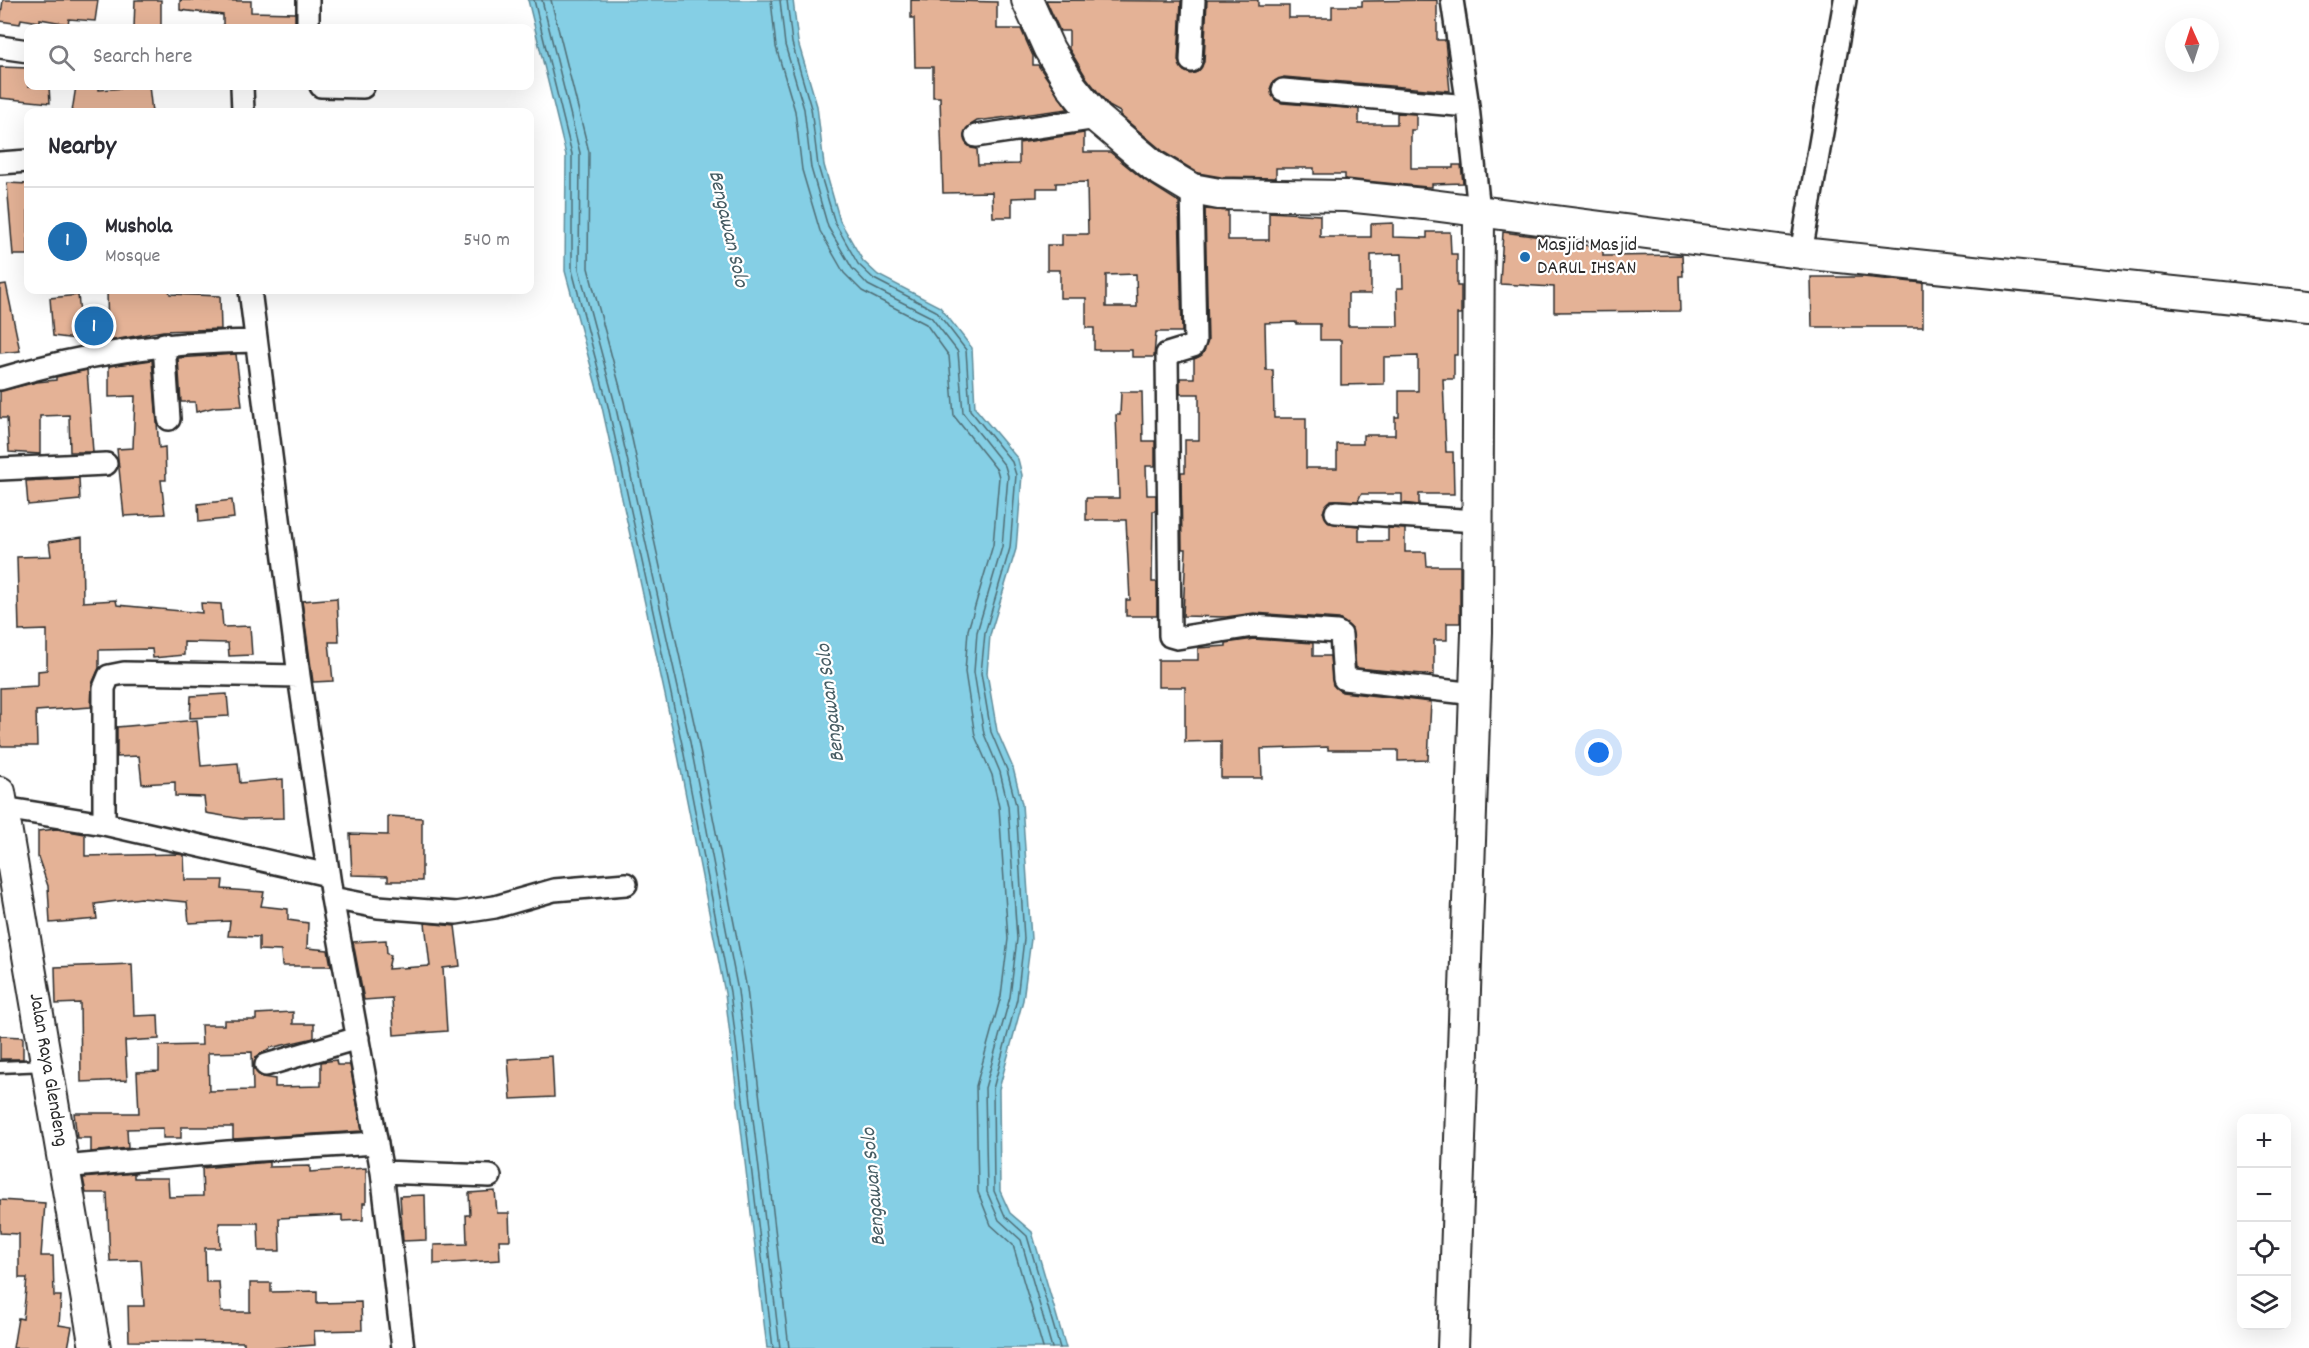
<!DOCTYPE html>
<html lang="en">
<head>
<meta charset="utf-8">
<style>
  body { margin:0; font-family:Dekko,sans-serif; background:#f7f7f7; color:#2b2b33 }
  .controls { position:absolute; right:18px; bottom:18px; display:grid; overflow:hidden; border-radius:12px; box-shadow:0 6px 24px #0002 }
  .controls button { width:54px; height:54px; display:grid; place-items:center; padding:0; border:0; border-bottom:2px solid #e1e1e2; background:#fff; color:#2b2b33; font:30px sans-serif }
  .compass { position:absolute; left:2165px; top:18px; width:54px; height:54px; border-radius:50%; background:#fff; box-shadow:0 6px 24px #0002; rotate:357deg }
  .you { position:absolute; left:1599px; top:753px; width:21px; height:21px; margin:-15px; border:4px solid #fff; border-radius:50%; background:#1a73e8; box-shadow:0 0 0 9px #1a73e833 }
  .badge { display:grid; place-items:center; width:39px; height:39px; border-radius:50%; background:#1f6fb2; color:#fff; font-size:20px; font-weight:700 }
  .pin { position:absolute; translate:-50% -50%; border:3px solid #fff; box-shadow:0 2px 6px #0006 }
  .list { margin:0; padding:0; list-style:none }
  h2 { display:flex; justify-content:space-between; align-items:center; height:78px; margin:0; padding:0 24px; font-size:26px }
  h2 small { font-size:20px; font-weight:400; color:#7c7c81 }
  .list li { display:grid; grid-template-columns:39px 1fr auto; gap:18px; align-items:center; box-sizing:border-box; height:108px; padding:0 24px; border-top:2px solid #e1e1e2 }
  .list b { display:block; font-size:22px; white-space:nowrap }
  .list p { margin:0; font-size:20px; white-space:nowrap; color:#7c7c81 }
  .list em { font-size:20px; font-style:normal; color:#7c7c81 }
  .icon { flex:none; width:33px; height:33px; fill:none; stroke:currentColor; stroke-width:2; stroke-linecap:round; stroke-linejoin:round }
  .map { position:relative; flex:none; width:2309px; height:1348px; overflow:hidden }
  .search { position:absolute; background:#fff; box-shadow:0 6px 24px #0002; left:24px; top:24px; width:510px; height:66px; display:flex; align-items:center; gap:15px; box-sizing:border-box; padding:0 21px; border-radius:12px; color:#7c7c81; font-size:22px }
  .panel { position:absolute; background:#fff; box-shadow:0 6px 24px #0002; left:24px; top:108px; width:510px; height:186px; border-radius:12px }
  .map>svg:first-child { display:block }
  .water { fill:#85cfe5; stroke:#618d9b; stroke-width:1.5 }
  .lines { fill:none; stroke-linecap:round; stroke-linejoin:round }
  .shore { stroke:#4f6d75; stroke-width:1.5 }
  .building { fill:#e4b296; stroke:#2b2b2b; stroke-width:1.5; fill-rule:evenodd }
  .lane-casing { stroke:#2b2b2b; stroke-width:15 }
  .street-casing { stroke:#2b2b2b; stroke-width:26 }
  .secondary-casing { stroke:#2b2b2b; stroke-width:34 }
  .lane { stroke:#fff; stroke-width:10 }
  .street { stroke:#fff; stroke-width:21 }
  .secondary { stroke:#fff; stroke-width:30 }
  .poi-dot { fill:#1f6fb2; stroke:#fff; stroke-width:2 }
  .labels { text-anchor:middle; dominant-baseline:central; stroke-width:4.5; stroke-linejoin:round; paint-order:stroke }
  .poi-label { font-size:20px; fill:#2b2b2b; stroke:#fff; text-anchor:start }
  .street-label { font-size:20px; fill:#2b2b2b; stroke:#fff }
  .water-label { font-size:21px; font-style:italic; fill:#465c63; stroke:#fff }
</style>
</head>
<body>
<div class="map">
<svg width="2309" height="1348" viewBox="0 0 2309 1348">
  <rect width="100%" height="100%" fill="#fff"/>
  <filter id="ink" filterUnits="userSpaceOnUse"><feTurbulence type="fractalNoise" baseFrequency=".0167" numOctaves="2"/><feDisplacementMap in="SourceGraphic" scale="12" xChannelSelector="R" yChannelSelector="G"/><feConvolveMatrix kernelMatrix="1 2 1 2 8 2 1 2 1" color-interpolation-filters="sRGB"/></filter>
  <g filter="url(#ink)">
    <path class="water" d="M528 0H793L798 42 817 106 824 165 840 221 863 261 878 275 940 307 972 348 975 408 1018 459 1022 475 1016 549 990 635 987 673 997 731 1013 768 1022 804 1031 939 1023 1000 999 1089 1000 1191 1010 1213 1032 1232 1066 1348H767L725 993 676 745 602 407 565 271 566 155Z"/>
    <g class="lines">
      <path class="shore" d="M534 0 572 154V270L608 406 682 744 730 992 773 1348
        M542 0 580 153 579 269 615 404 690 742 738 991 780 1348
        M551 0 589 152 588 268 624 402 698 741 747 989 789 1348
        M771 0 776 47 795 111 802 170 820 231 844 273 862 291 926 324 949 356 954 416 997 470 999 477 993 545 968 630 965 672 975 736 992 775 999 807 1008 939 1001 996 976 1086 978 1192 991 1225 1013 1245 1043 1348
        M780 0 785 45 804 109 811 168 828 227 852 268 868 285 931 317 958 352 963 413 1005 466 1008 476 1002 547 977 632 974 672 984 734 1000 772 1008 806 1017 939 1010 997 985 1088 987 1192 999 1220 1021 1240 1052 1348
        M787 0 792 43 811 108 818 166 835 223 858 264 874 279 936 311 966 350 970 410 1012 462 1016 475 1010 548 985 633 981 673 991 732 1007 770 1016 805 1024 939 1017 999 993 1089 994 1191 1005 1216 1027 1236 1060 1348"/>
    </g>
    <path class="building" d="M3 0H98L95 21 69 19 68 24 40 19V22L21 19 20 24 0 21Z
      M135 0H161V28H134Z
      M180 0 251 1V12L295 13V28H223V15L180 10Z
      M911 0 997 2V29H1021L1033 56V65H1038L1068 109 977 121 969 126 964 138 971 148 977 149 978 165 1019 164V143L1084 133V152H1110L1144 180 1179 202 1182 332H1156L1154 357H1132V350H1094V328H1086V298H1060V270H1047V245H1062V234H1088L1087 182 1056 183V188H1037V197L1012 198V217H993L992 192 943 193 940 97H933V67H915L914 18H911ZM1136 274 1137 307H1106V275Z
      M1046 0 1181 1 1178 61 1184 71 1191 74 1197 72 1204 62 1207 0H1258V6H1289V18H1332V6H1362V1L1437 0V40H1445L1450 91 1284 77 1273 82 1270 89 1275 100 1282 103 1359 109V124H1397V113L1416 114V130H1411V168H1453V165H1461L1463 183 1432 184V187H1427L1345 179V174H1314V168H1276V178L1221 177 1198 173 1165 153 1120 115V112L1109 106 1086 77 1069 49V31H1060Z
      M0 67 28 68V86H49L50 103 0 98Z
      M76 86H99V90L149 86 152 112H72Z
      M7 183 28 184V255H13Z
      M1205 209 1228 211V240H1269V212L1320 215V237H1371V224L1393 223V237L1427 238V232H1450L1451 254H1457V286H1461V314H1457V355H1454V379H1443L1446 452H1453L1454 494H1419V505L1402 503V494H1361L1358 501 1331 500 1323 512 1329 523 1359 526V541H1388V528L1405 529V552H1426L1427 566H1460V623H1447V640H1434V675L1356 668 1352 629 1339 619 1254 613 1226 617 1183 616 1186 549H1182L1181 472H1185V440H1199V394H1180V378H1194V359L1202 355 1208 341ZM1402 254 1403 288H1397L1398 326H1348V294H1371V255ZM1296 322V324H1320V340H1341V385L1384 384V357L1418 356V391H1399V417H1395V435H1363V444H1337V468H1306V418H1274L1273 370H1266L1265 323Z
      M1503 232 1549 238 1548 246 1603 245V256L1682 255 1683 276H1679L1680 311 1554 312V287L1500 284Z
      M1811 277H1863L1923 283V327H1812Z
      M6 284 20 351 0 353V285Z
      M107 290H169L170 294 220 296 221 329 163 331 108 341Z
      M78 295 83 340 53 336 50 298Z
      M236 354 242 406 215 407 196 412 195 402H181L178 358Z
      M152 360 159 448 165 447 166 480H161L165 514 124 516 117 449 133 448 135 396 109 397V366Z
      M87 370 93 452H70L69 415 40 416V454L9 452 7 418H0V391L37 382 56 380V377Z
      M1121 392H1142L1143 441H1155V466H1146L1147 495H1156V511H1153L1152 582H1157V616H1126V600H1130L1126 520H1086V498H1119L1116 415H1120Z
      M79 478 80 500 28 505 26 481Z
      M232 500 234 518 199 522 198 504Z
      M82 537 83 602 116 600 117 605 202 613 201 603 221 604 223 627 250 626 252 655 229 656 228 643 184 642V655L153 658 152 649 99 650V668L92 684 91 707 36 711 37 746H0V688L38 686V671L47 670V630L19 631 17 557 51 556 49 542Z
      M337 598 339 642H329L333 681 313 682 302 601Z
      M1254 639 1313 643V656H1330L1333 685 1342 692 1431 702 1428 760 1398 761V750H1328V747L1261 749 1262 778H1221V741L1185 742V687H1158V660H1198V648L1226 646V643Z
      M227 694 229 716 190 718 191 696Z
      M197 720 201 766 238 763 240 783 283 779 284 818 242 819 206 813 204 797 175 796V782L142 784 139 756 117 757V727Z
      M388 816 422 818V881H388V876L352 875 350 834 388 835Z
      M57 829 85 834V856L177 854 184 855 185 880H223L222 889 264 892 261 906 288 909V920L308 923 307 948 328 950 331 966H282L281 951 259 950V937L228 936 230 921 189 923 187 902 141 898 95 904 97 919 50 923 48 886 38 857V831Z
      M425 923 455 926 460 966 443 968 447 1031 394 1035 392 998 364 1000 353 942 386 940 387 954 391 955 388 969 430 966Z
      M132 964 134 1016 158 1015 159 1039 125 1041 127 1080 81 1082 80 1003 56 1004 55 967Z
      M293 1012V1024H314V1038L270 1048 256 1057 254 1069 262 1077 275 1079V1087L321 1086V1062L336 1060 337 1065H350L362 1131 233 1139V1127H181V1138H163V1128L127 1129 128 1148 91 1152V1138H77L74 1113H139L137 1072 159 1071V1046L202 1045 201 1025H224V1020H256V1014ZM252 1052 253 1090 209 1091 208 1053Z
      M0 1036 23 1037V1059H0Z
      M552 1056 554 1097 511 1099 508 1059Z
      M269 1162V1167L310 1166V1172L366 1168V1203H363V1220L342 1221V1215L279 1218 280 1251H259L258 1223H219L220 1248H205L206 1282H219L221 1312H250V1283H271V1292L317 1291V1303L361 1302 362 1330 314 1331 315 1345 273 1348H244V1342L129 1341 128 1306H144L141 1260 110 1261 107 1193H86L83 1178 134 1173V1178H168L169 1197 203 1196 202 1168Z
      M495 1191 497 1213H509L510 1240H499L500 1260 434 1264V1245L467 1244 466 1215H470L469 1193Z
      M425 1195 426 1240 403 1241 400 1196Z
      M0 1200 45 1203 41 1256H53L54 1296H61L59 1325 72 1327 68 1348H13L18 1318 23 1319 27 1278H19V1234L0 1233Z"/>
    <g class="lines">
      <g class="lane-casing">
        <path id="lane" d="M0 1067 46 1065"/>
      </g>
      <g class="street-casing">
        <path id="street" d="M1452 0 1468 106 1479 211
          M308 28V0
          M0 47 28 51
          M1191 61 1194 0
          M242 86 243 112
          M321 86 363 87
          M1283 90 1468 106
          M976 136 1097 118
          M0 163 28 161
          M1192 189 1195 341 1193 346 1167 354 1170 636 1177 638 1253 626 1337 632 1341 635 1344 679 1475 694
          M1801 253 1845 0
          M250 290 299 676 332 898 382 1172 403 1348
          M164 344 169 419
          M0 379C86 353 165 342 255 341
          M0 469 106 464
          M1336 512 1477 521
          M3 808 104 824 328 875
          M104 824V688L109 676 124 673 299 676
          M332 898 378 907 456 913 495 907 554 890 626 884
          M266 1065 358 1038
          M63 1167 228 1152 377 1143
          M382 1172 490 1176"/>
      </g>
      <g class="secondary-casing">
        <g id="secondary">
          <path d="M1027 0 1049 49 1072 87 1097 118 1155 167 1192 189 1219 194 1346 196 1424 204 1801 253 2309 306"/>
          <path id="s1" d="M0 792 95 1348"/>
          <path d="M1453 1348 1477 632 1479 211"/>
        </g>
      </g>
      <use href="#lane" class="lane"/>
      <use href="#street" class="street"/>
      <use href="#secondary" class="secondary"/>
    </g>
  </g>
  <circle class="poi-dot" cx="1525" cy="257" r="6"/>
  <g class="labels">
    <g class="poi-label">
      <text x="1537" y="246">Masjid Masjid<tspan x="1537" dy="23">DARUL IHSAN</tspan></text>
    </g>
    <g class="street-label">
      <text stroke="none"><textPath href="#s1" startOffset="282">Jalan Raya Glendeng</textPath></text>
    </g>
    <g class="water-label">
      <text transform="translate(727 229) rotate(77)">Bengawan Solo</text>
      <text transform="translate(832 703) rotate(-97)">Bengawan Solo</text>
      <text transform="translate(875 1187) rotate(-95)">Bengawan Solo</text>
    </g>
  </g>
</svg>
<div class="controls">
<button>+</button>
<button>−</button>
<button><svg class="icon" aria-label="locate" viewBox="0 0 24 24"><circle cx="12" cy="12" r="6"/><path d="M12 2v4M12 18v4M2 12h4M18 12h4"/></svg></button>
<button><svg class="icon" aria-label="layers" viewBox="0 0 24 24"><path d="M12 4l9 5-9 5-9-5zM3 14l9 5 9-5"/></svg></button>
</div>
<svg class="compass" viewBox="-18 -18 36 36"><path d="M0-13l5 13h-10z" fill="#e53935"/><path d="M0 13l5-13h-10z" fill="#7c7c81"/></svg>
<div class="you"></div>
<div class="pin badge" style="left:94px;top:326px">1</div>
<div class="search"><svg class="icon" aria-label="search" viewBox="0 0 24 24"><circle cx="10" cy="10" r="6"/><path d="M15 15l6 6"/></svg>Search here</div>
<section class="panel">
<h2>Nearby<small></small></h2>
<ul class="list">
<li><span class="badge">1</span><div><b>Mushola</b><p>Mosque</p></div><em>540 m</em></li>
</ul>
</section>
</div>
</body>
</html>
